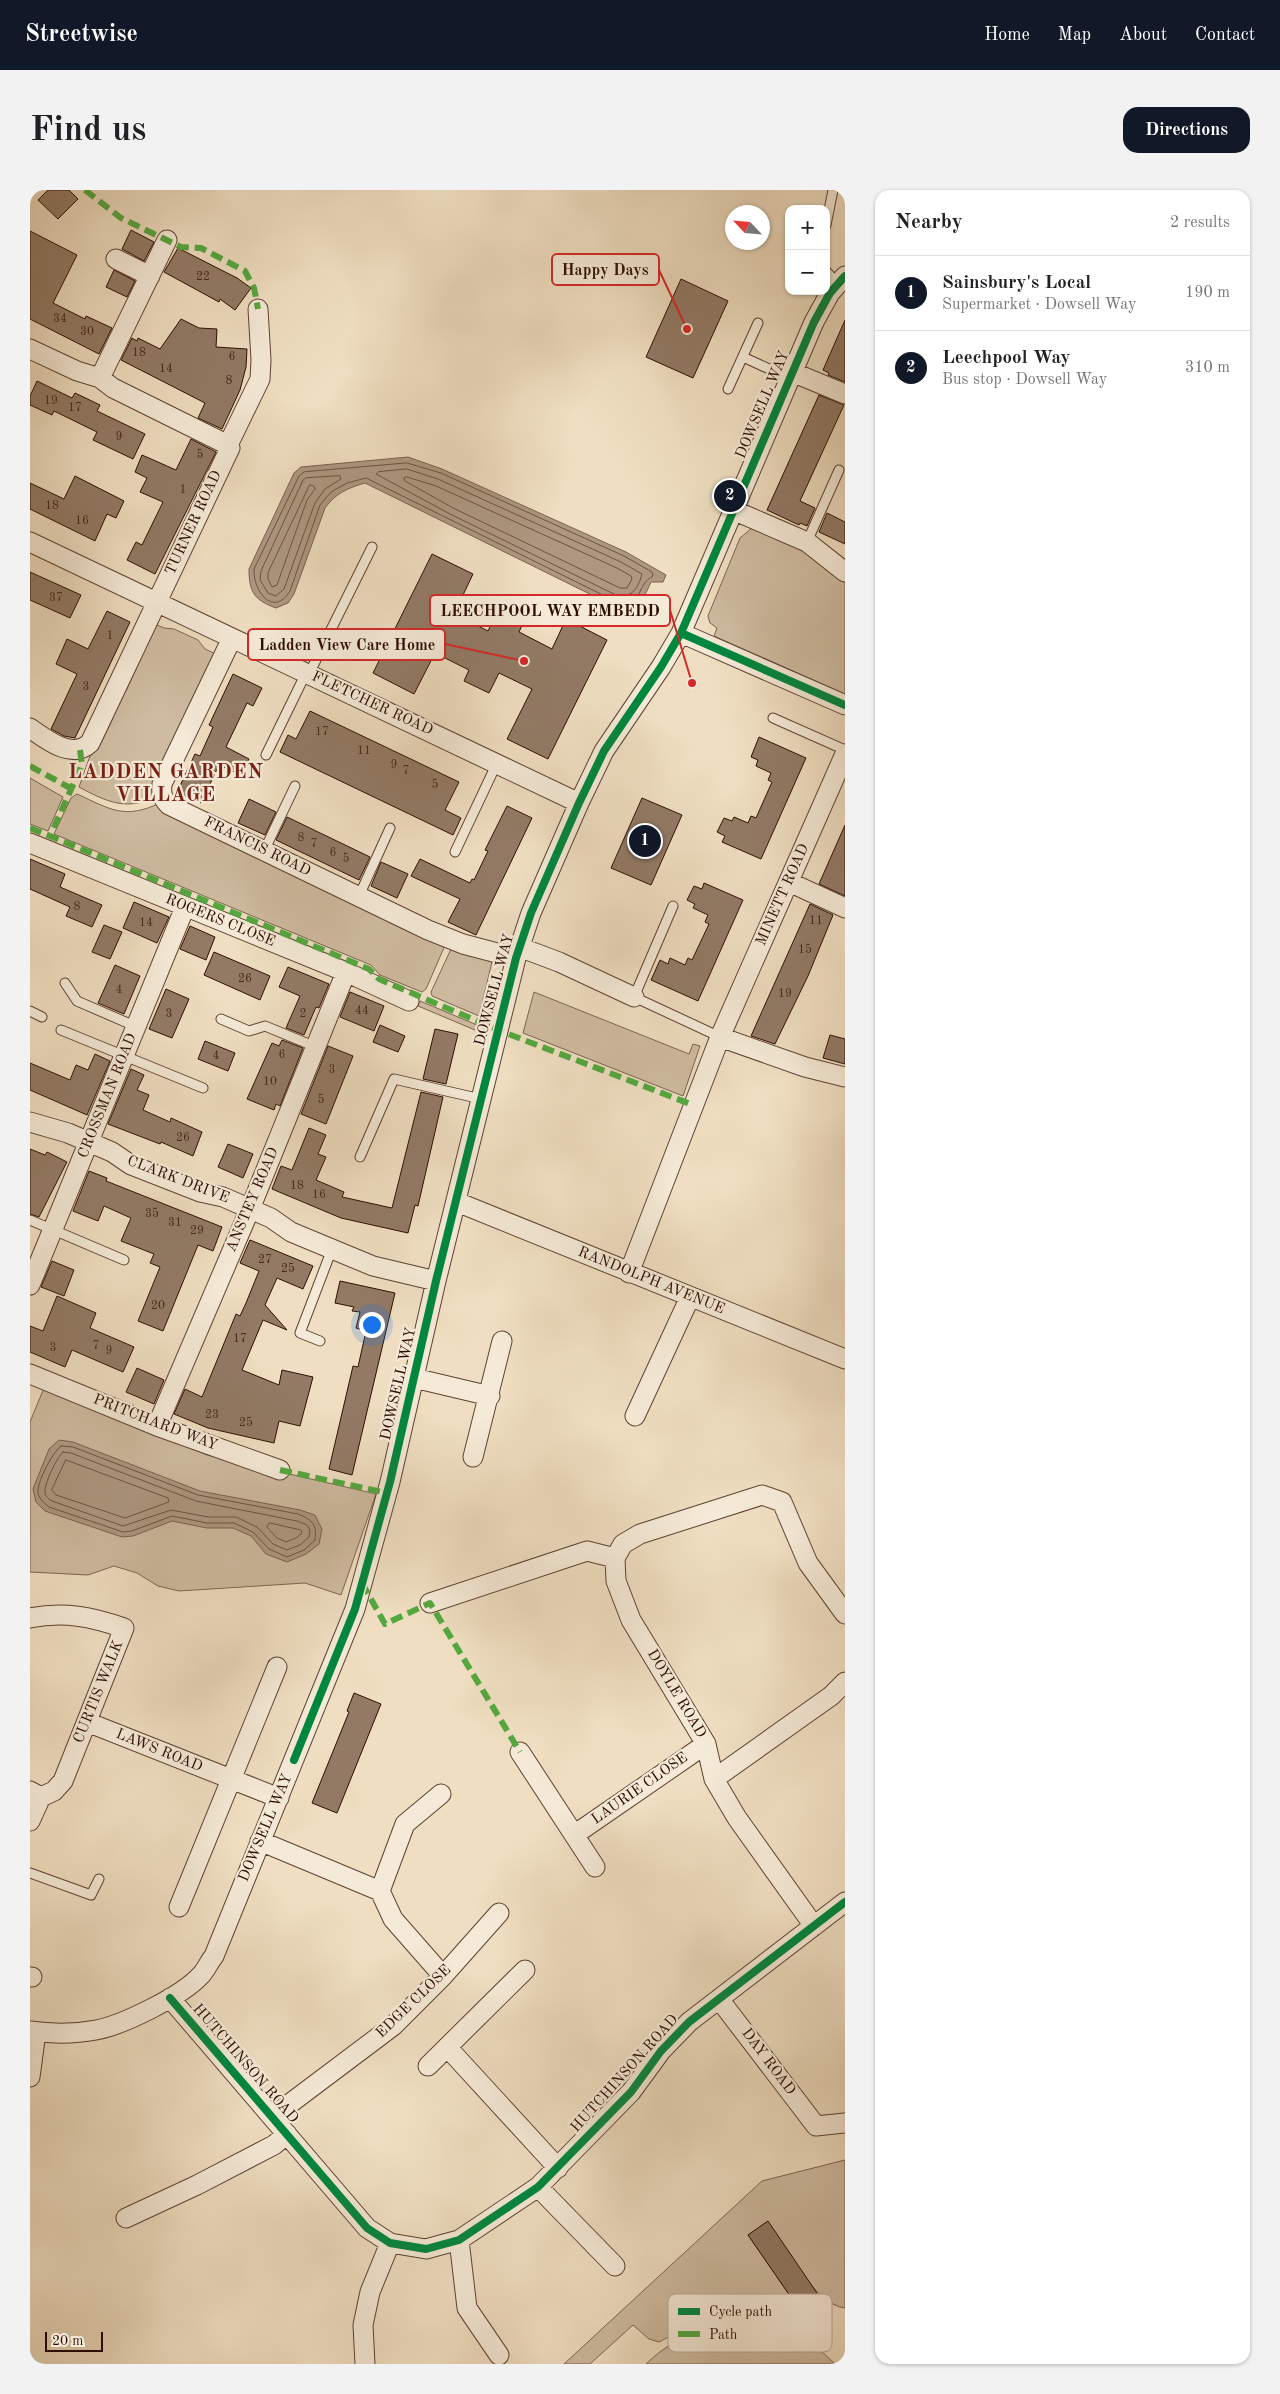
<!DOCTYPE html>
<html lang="en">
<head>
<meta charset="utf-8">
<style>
  body { margin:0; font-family:"Old Standard TT",serif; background:#f2f2f2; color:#202124 }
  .controls { position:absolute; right:15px; top:15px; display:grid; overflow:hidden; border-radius:10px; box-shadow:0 1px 4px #0004 }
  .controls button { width:45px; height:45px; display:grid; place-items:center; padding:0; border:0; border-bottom:1px solid #e0e0e0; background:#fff; color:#202124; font:25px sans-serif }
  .compass { position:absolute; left:695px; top:15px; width:45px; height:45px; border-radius:50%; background:#fff; box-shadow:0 1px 4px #0004; rotate:296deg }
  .scale { position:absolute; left:15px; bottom:12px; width:58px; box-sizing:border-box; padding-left:5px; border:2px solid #2e0e01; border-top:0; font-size:14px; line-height:18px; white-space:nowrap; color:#2e0e01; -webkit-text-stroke:4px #f5ead7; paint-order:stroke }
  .you { position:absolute; left:341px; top:1134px; width:18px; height:18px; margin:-12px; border:4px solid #fff; border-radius:50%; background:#1a73e8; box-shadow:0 0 0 8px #1a73e833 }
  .badge { display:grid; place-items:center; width:32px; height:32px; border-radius:50%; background:#111827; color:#fff; font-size:16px; font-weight:700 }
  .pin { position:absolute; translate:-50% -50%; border:2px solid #fff; box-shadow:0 1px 5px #0006 }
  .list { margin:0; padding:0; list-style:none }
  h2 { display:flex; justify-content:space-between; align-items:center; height:65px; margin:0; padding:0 20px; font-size:21px }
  h2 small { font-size:16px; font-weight:400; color:#757577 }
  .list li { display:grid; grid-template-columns:32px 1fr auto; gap:15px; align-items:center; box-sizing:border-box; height:75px; padding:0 20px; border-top:1px solid #e0e0e0 }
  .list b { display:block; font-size:19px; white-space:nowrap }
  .list p { margin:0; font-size:16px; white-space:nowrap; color:#757577 }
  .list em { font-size:16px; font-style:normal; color:#757577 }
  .map { position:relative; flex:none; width:815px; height:2174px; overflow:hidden; border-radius:15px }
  header { display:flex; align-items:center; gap:30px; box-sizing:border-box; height:70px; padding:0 25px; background:#111827; color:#fff }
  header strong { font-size:24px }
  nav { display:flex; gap:28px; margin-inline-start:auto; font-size:18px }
  .intro { display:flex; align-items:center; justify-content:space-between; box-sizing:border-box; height:120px; padding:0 30px }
  h1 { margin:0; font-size:35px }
  .button { padding:12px 22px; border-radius:15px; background:#111827; color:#fff; font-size:18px; font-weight:700 }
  main { display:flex; gap:30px; padding:0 30px }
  aside { flex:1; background:#fff; border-radius:15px; box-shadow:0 1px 4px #0004 }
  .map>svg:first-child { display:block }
  .green { fill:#cebba0; stroke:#7e6450 }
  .water { fill:#ad9780; stroke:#7a604d }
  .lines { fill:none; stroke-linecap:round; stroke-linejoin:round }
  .shore { stroke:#6e5240; stroke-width:1 }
  .building { fill:#927a65; stroke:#2e0e01 }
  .service-casing { stroke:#5e4231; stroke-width:11 }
  .minor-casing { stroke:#5e4231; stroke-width:21 }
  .service { stroke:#f5ead7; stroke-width:9 }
  .minor { stroke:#f5ead7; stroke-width:19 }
  .quiet { stroke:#54a840; stroke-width:6; stroke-dasharray:12 6; stroke-linecap:butt }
  .cycleway-casing { stroke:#f5ead7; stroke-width:11 }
  .cycleway { stroke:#00873e; stroke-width:8 }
  .labels { text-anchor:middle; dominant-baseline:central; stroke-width:4.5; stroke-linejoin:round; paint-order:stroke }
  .number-label { font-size:12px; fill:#47291a }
  .street-label { font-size:15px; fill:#2e0e01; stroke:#f5ead7 }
  .district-label { font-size:20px; font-weight:bold; letter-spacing:1px; fill:#7a1f14; stroke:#f5ead7 }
  .key { fill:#f5ead7; stroke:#b9a897; stroke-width:1 }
  .key-label { font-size:14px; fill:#2e0e01 }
  .leader { fill:none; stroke:#d62828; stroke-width:2 }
  .callout-dot { fill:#d62828; stroke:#f5ead7; stroke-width:2 }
  .callout { fill:#f5ead7; stroke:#d62828; stroke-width:2 }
  .callout-label { font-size:16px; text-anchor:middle; font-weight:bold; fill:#2e0e01 }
</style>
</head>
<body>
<header>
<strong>Streetwise</strong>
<nav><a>Home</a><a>Map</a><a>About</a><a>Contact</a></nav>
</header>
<div class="intro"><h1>Find us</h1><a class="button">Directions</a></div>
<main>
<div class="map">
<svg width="815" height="2174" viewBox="0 0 815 2174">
  <rect width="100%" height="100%" fill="#efdec1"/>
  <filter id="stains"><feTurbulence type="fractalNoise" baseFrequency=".004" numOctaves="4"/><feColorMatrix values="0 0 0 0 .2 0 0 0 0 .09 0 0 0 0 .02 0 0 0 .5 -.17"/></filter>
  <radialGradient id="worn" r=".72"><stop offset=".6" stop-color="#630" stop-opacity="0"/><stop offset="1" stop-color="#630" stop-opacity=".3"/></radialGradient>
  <path class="green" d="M722 338 785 365 815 389V504L684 446 687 438 680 433 678 426 710 348Z
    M125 434 134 438 144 439 168 450 175 459 190 466 184 477 178 476 160 513 162 515 156 528H153L134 567 135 571 126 607C96 621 77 612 49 597L60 566 71 553 83 528 80 521 88 504 96 501 111 467 110 462Z
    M0 588 33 607 18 641 0 634Z
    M47 604C80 619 94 630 130 613L416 753 396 799 392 802 350 785 341 775 24 644 41 608Z
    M422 757 462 772 449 826 402 806 401 802Z
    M504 802 659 864 663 854 670 856 653 906 493 843Z
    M390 811 447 835 445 840 388 816Z
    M14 1198 177 1265 346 1304 311 1405 275 1393 149 1401 128 1396 107 1383 84 1376 58 1385 0 1382V1232Z
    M815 1970V2118C785 2115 754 2056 738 2031L718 2045 767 2116 762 2123C714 2127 672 2128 629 2152L619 2149 603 2135 560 2174H534L732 1991Z
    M759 2131 805 2174H616C656 2135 698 2132 750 2141Z"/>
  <path class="water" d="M378 267 412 279 596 362 636 385 633 392H621C612 412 610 418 586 417L335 293C318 298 306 303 295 318L264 404 258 413 246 418C224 410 219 402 219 379L264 283 271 277Z
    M29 1250 43 1252 170 1301 270 1320 285 1325 292 1339 289 1354 276 1364 257 1372 236 1364 221 1346 203 1338H177L142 1331 103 1346 92 1347 15 1321 6 1312 3 1299 19 1259Z"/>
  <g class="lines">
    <path class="shore" d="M377 273 411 283 594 366 622 382 623 386C605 396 616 413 587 412L336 288 317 293 301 302 290 315 260 401C243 428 223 401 224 379L269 286 274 282Z
      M377 279 408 289 591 372 612 384C608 398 603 407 588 406L420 324 346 284 348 282Z
      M310 286 311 289 295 299 285 313 254 399 246 406 238 403 230 390 231 381 273 290 276 288Z
      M377 287 406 296 587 378 601 386 602 389 597 398H590L423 318 375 291 374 288Z
      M280 295 284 296 285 299 277 310 247 395 242 397 238 389V383Z
      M31 1256 43 1257 168 1305 268 1324C283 1330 287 1335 285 1350L274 1360 257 1367 239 1359 223 1342 204 1333H177L142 1326 102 1341 93 1342 19 1317C14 1313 8 1308 8 1301 8 1290 23 1262 31 1256Z
      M33 1262 41 1263 166 1311 267 1331 277 1335 280 1340 279 1347 270 1355 257 1360 243 1354 227 1337 206 1327H178L141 1320 93 1336 22 1311C19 1309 15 1307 15 1302 14 1294 27 1267 33 1262Z
      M36 1270 138 1308 139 1312 95 1328 26 1305 22 1300Z
      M240 1333 271 1340 272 1343 266 1348 256 1352 247 1348 237 1337Z"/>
  </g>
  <path class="building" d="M18 0H39L48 9 28 29 8 10Z
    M101 40 124 52 114 71 92 59Z
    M0 41 47 65 23 113 55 129 56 126 82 138 69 164 0 129Z
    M148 58 207 88 221 98 205 120 190 109 189 112 134 82Z
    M84 80 105 91 97 107 76 97Z
    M651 89 698 111 663 188 616 167Z
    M151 129 169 138 187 139 186 157 217 159 216 177 210 200 192 239 168 228 175 213 91 170 102 148 107 151 108 148 130 159Z
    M815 130V192L798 185 799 183 793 180Z
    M7 191 42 208 45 203 70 215 67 221 115 244 103 269 63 250 67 242 24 221 22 225 0 215V206Z
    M789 205 814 215 770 311 785 318 777 336 770 333 769 335 737 320Z
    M161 249 186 262 125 384 97 370 106 352 112 355 133 312 110 302 117 288 105 282 112 265 146 280Z
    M45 286 94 311 86 328 77 324 65 351 0 319V293L34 309Z
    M797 323 815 332V354L789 342Z
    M402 364 443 384 424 424 458 441 468 420 493 433 489 442 522 459 536 429 577 450 518 569 477 549 502 499 469 483 459 503 434 491 439 480 405 463 384 504 343 483Z
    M0 382 51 405 40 428 0 410Z
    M77 421 100 432 45 548 34 546 21 539 47 484 26 474 37 449 58 459Z
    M203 484 232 498 223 516 217 513 196 557 219 569 211 585 189 575 171 613 147 602 165 564 170 566 183 537 179 535Z
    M280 521 429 592 415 620 431 628 423 645 250 562 258 545 266 549Z
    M729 547 776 568 731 669 692 652 695 646 687 642 694 628 702 631 704 627 718 633 721 626 726 628 742 592 738 590 741 583 726 576 728 570 721 567Z
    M612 608 652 625 621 695 581 678Z
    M219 609 246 622 235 645 208 633Z
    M477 616 502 628 446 745 418 732 430 709 381 686 390 669 440 693 442 689 444 690 457 663 458 661 455 660Z
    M257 627 340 667 329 690 246 650Z
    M815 635V706L789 694Z
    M0 669 35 684 30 697 72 715 62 737 36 726 40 717 0 699Z
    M351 672 378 684 367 708 341 696Z
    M674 693 713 710 668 811 621 790 630 770 638 774 640 768 655 775 658 768 662 770 679 734 675 732 678 725 663 718 665 714 657 710 664 696 672 699Z
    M104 712 139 727 127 753 93 738Z
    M780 714 803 725 778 786 745 854 721 846Z
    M74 735 92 742 80 769 62 762Z
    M160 736 185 747 176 770 150 759Z
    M184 762 240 786 230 810 174 785Z
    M85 775 110 786 94 824 68 813Z
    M258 777 299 794 289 818 286 817 274 845 256 838 270 806 249 797Z
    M136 799 159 809 142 848 119 839Z
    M320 802 354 816 344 841 310 827Z
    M350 835 375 846 368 862 343 852Z
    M405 839 428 844 416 894 393 889Z
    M800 845 815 849V874L793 868Z
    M252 850 273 858 250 916 246 914 244 920 217 909 242 853 249 856Z
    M175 851 205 863 198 881 168 869Z
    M298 856 323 866 296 934 271 924Z
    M65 864 80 871 57 925 0 900V873L40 890 46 875 58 880Z
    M101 879 114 885 107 900 119 905 113 920 140 932 141 928 172 942 163 966 131 952 130 954 78 934Z
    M391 902 413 907 388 1016 385 1015 378 1043 311 1028 242 999 251 976 262 980 279 938 296 945 288 964 296 967 286 990 314 1002 312 1007 362 1018Z
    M198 954 223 964 213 988 188 977Z
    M0 959 15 965 17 962 37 972 9 1027 0 1024Z
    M59 981 77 988 76 991 192 1037 183 1061 168 1055 133 1141 108 1131 130 1077 120 1073 124 1064 91 1051 101 1028 74 1016 68 1031 43 1021Z
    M220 1050 283 1076 273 1099 247 1088 235 1115 257 1140 233 1130 212 1180 249 1195 252 1180 283 1187 270 1236 249 1231 244 1253 178 1238 144 1224 155 1199 172 1207 206 1124 210 1126 216 1113 229 1081 210 1073Z
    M22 1071 44 1080 34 1106 11 1097Z
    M310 1091 365 1103 322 1285 299 1279 323 1176 328 1177 336 1141 326 1138 330 1122 322 1121 324 1117 305 1113Z
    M27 1106 66 1123 60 1138 104 1157 93 1182 42 1160 35 1177 0 1162V1136L13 1141Z
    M107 1178 134 1190 124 1214 96 1202Z
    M324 1503 351 1514 307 1623 282 1613 319 1522 317 1521Z
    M738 2031 787 2103 767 2116 718 2045Z"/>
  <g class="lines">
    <g class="service-casing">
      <path id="service" d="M796 35 803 0
        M796 81 807 93
        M713 167 759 188
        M698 199 728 133
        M777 352 809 280
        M279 484 342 357
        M743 528 815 560
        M236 565 276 483
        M234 661 265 596
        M425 662 467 573
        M329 706 360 638
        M643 716 604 807 690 847
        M35 793 47 811 107 837
        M0 821 12 827
        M191 829 219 841 235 836 286 857
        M31 840 173 898
        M330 967 364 889 451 909
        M0 1030 94 1070
        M290 1151 270 1143 302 1059
        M0 1683 61 1705 69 1689"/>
    </g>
    <g class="minor-casing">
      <path id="minor" d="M86 69 120 86
        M0 159 47 181 70 188 83 198 198 255 200 258 60 553C42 570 17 550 0 538
        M762 182 815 204
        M70 188 137 50
        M198 255 230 189 231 170 228 119
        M703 320 777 352 815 382
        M0 352 549 613
        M651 443 815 515
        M202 448 132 594C131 604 132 608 139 615L398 740 433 754 486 768
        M0 653 316 782 379 811
        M759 692 815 718
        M489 757 529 772 604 807
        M690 847 775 877 815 887
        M0 932 38 943 82 962 101 975 170 1002 193 1007 241 1028 261 1042 343 1076 406 1091
        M427 1012 815 1169
        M599 1083 690 847 815 564
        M0 1095 155 717
        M0 1184 127 1236 250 1280
        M384 1188 460 1206
        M605 1226 660 1107
        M127 1236 220 1019 316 782
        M443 1267 472 1151
        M400 1413 557 1361 585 1368
        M0 1428C34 1421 62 1427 94 1438L33 1591 24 1601 11 1607 0 1601
        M57 1532 249 1608
        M490 1562 565 1677
        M684 1589 801 1506 815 1492
        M0 1631 11 1607
        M544 1645 676 1554
        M230 1651 350 1701 363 1729 413 1786
        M350 1701 375 1634 411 1604
        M149 1717 247 1477
        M784 1736 707 1628 684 1589 676 1554 601 1430 586 1391 585 1368 593 1354 610 1344 732 1305 752 1312 778 1373 815 1424
        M0 1787H2
        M140 1808 337 2038 360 2053 396 2059 429 2050 508 1997 601 1902 631 1861 659 1832 815 1712
        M689 1809 786 1936 815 1933
        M0 1841C21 1844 45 1844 66 1840 93 1835 152 1806 171 1785 176 1780 179 1772 184 1766L325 1419 360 1292 406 1091 486 768 501 723 549 613 574 561 631 477 651 443 784 132 800 103 815 86
        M417 1857 528 1978
        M398 1876 495 1780
        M0 1887 6 1842
        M242 1927 363 1836 413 1786 469 1723
        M508 1997 585 2076
        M96 2028 167 1995 244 1955 257 1944
        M429 2050 437 2118 469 2165
        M335 2174 333 2135 340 2102 360 2053"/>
    </g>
    <use href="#service" class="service"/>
    <use href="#minor" class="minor"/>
    <path class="quiet" d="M55 0 91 28 151 57 171 58 215 81 224 98 228 119
      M50 560 52 575 20 646 339 779 349 789 468 840 663 915
      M0 576 42 599
      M0 638 20 646
      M250 1280 357 1303
      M332 1393 355 1434 400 1413 490 1562"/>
    <g class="cycleway-casing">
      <path id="cycleway" d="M651 443 815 515
        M264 1570 325 1419 360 1292 406 1091 486 768 501 723 549 613 574 561 631 477 651 443 784 132 800 103 815 86
        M140 1808 337 2038 360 2053 396 2059 429 2050 508 1997 601 1902 631 1861 659 1832 815 1712"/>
    </g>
    <use href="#cycleway" class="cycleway"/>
  </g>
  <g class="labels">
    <g class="number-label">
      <text x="173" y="87">22</text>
      <text x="30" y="129">34</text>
      <text x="57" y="142">30</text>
      <text x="109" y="163">18</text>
      <text x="202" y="167">6</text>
      <text x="136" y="179">14</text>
      <text x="199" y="191">8</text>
      <text x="21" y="211">19</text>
      <text x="45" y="218">17</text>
      <text x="89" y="247">9</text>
      <text x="170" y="265">5</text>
      <text x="153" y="300">1</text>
      <text x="22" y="316">18</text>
      <text x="52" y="331">16</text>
      <text x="26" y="408">37</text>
      <text x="80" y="446">1</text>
      <text x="56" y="497">3</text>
      <text x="292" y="542">17</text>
      <text x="334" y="561">11</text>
      <text x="364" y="575">9</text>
      <text x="376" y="581">7</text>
      <text x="405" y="595">5</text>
      <text x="271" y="648">8</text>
      <text x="284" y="654">7</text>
      <text x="303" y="663">6</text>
      <text x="316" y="669">5</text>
      <text x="47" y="717">8</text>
      <text x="786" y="731">11</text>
      <text x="116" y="733">14</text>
      <text x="775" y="760">15</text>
      <text x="215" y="789">26</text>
      <text x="89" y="800">4</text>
      <text x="755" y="804">19</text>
      <text x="332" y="821">44</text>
      <text x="139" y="824">3</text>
      <text x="273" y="824">2</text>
      <text x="252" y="865">6</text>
      <text x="186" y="866">4</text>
      <text x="302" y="880">3</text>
      <text x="240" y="892">10</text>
      <text x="291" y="910">5</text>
      <text x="153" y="948">26</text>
      <text x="267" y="996">18</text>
      <text x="289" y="1005">16</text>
      <text x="122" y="1024">35</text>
      <text x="145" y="1033">31</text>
      <text x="167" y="1041">29</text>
      <text x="235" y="1070">27</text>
      <text x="258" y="1079">25</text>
      <text x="128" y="1116">20</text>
      <text x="210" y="1149">17</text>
      <text x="66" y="1156">7</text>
      <text x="23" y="1158">3</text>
      <text x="79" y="1161">9</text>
      <text x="182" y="1225">23</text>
      <text x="216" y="1233">25</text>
    </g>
    <g class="street-label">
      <text transform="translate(733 215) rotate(-67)">DOWSELL WAY</text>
      <text transform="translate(164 333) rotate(-65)">TURNER ROAD</text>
      <text transform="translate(342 514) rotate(25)">FLETCHER ROAD</text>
      <text transform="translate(227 657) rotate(26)">FRANCIS ROAD</text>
      <text transform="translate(753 705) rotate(-66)">MINETT ROAD</text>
      <text transform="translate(190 731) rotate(22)">ROGERS CLOSE</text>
      <text transform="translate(465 800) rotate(-75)">DOWSELL WAY</text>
      <text transform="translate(78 906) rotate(-68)">CROSSMAN ROAD</text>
      <text transform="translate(148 990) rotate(21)">CLARK DRIVE</text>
      <text transform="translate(223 1010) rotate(-67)">ANSTEY ROAD</text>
      <text transform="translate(621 1091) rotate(22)">RANDOLPH AVENUE</text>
      <text transform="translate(369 1194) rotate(-77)">DOWSELL WAY</text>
      <text transform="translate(125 1233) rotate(21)">PRITCHARD WAY</text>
      <text transform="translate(69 1502) rotate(-68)">CURTIS WALK</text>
      <text transform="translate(646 1504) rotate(59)">DOYLE ROAD</text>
      <text transform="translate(129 1561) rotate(22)">LAWS ROAD</text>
      <text transform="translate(610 1599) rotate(-35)">LAURIE CLOSE</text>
      <text transform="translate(236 1638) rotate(-67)">DOWSELL WAY</text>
      <text transform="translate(384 1812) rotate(-44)">EDGE CLOSE</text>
      <text transform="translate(738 1872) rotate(53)">DAY ROAD</text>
      <text transform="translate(215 1874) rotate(49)">HUTCHINSON ROAD</text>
      <text transform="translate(595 1884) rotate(-48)">HUTCHINSON ROAD</text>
    </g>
    <g class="district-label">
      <text x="136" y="583">LADDEN GARDEN<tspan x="136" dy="23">VILLAGE</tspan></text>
    </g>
  </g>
  <rect x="638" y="2104" width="164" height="58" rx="8" class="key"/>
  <rect x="648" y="2118" width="22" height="7" fill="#00873e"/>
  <rect x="648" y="2141" width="22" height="6" fill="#54a840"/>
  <g class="key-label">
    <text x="679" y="2126">Cycle path</text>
    <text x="679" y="2149">Path</text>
  </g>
  <path class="leader" d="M657 139L629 80M662 493L640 420M494 471L415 454"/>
  <g class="callout-dot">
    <circle cx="657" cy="139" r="5"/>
    <circle cx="662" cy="493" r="5"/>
    <circle cx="494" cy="471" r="5"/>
  </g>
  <g class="callout">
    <rect x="522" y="64" width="107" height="31" rx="5"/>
    <rect x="400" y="405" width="240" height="31" rx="5"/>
    <rect x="218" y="439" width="197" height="31" rx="5"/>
  </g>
  <g class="callout-label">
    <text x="575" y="85">Happy Days</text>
    <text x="520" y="426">LEECHPOOL WAY EMBEDD</text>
    <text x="317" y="460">Ladden View Care Home</text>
  </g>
  <rect width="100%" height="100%" filter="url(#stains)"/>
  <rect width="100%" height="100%" fill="url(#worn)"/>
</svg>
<div class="controls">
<button>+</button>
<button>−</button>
</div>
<svg class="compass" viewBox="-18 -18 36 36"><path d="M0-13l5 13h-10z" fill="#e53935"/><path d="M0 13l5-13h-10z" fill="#757577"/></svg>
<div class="scale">20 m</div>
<div class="you"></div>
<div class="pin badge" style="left:615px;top:651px">1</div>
<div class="pin badge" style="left:700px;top:306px">2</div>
</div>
<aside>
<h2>Nearby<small>2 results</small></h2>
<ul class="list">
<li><span class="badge">1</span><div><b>Sainsbury's Local</b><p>Supermarket · Dowsell Way</p></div><em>190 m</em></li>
<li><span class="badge">2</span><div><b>Leechpool Way</b><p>Bus stop · Dowsell Way</p></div><em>310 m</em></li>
</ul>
</aside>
</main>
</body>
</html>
